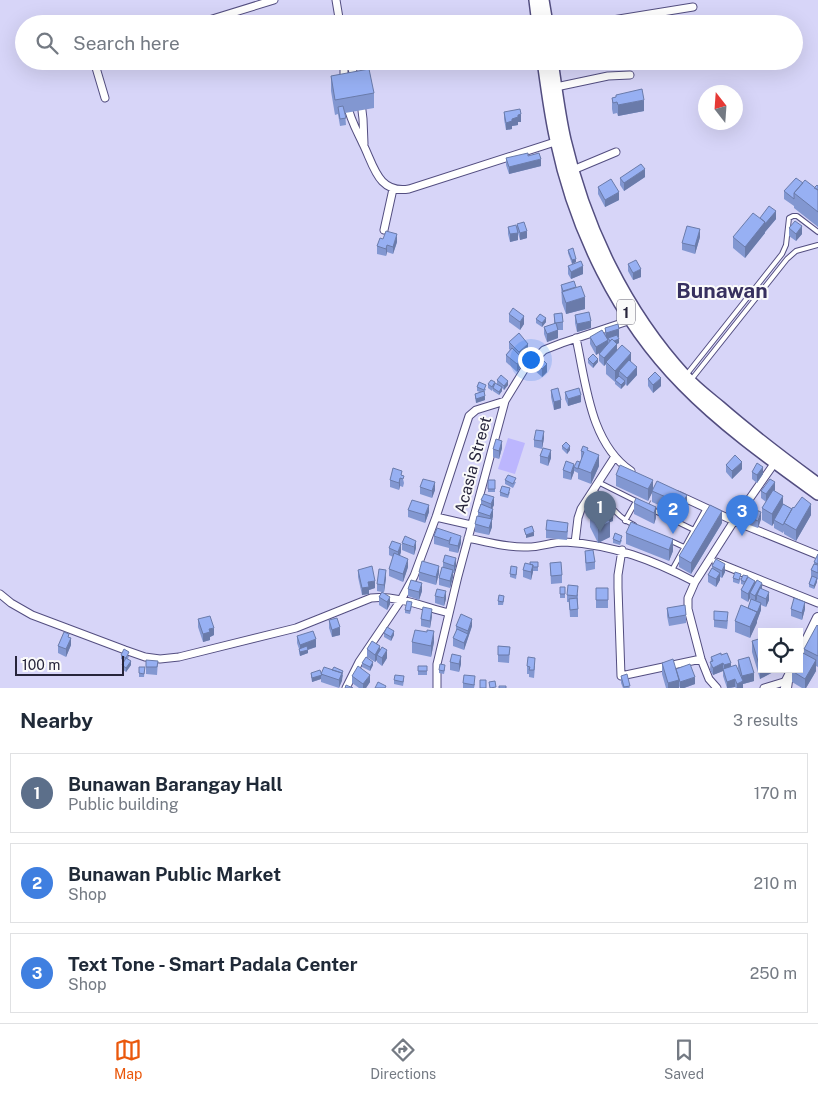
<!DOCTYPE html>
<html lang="en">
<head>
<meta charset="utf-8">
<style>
  body { margin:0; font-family:"Public Sans",sans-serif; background:#f2f2f3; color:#1f2937 }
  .controls { position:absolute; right:15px; bottom:15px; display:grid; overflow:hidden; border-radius:0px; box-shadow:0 5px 20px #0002 }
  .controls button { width:45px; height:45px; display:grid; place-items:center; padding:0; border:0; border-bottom:1px solid #e0e1e3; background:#fff; color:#1f2937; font:25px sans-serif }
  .compass { position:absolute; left:698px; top:85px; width:45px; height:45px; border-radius:50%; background:#fff; box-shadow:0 5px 20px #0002; rotate:343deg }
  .scale { position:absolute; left:15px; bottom:12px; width:109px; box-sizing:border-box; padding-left:5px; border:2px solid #27253b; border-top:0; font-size:14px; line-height:18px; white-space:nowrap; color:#27253b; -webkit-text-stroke:4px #fafafa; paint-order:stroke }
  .you { position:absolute; left:530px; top:359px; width:18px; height:18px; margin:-12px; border:4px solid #fff; border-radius:50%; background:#1a73e8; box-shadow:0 0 0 8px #1a73e833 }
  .badge { display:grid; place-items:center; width:32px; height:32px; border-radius:50%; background:#ea580c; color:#fff; font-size:16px; font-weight:700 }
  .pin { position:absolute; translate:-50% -41px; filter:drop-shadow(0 1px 2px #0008) }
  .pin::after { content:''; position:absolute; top:26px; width:18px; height:15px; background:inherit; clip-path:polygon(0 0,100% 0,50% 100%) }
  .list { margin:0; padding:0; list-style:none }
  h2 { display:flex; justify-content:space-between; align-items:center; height:65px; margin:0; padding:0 20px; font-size:21px }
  h2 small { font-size:16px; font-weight:400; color:#747a83 }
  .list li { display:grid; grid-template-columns:32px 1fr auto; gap:15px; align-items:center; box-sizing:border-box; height:80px; margin:0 10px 10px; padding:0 10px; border:1px solid #e0e1e3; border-radius:0px }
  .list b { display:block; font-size:19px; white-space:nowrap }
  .list p { margin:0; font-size:16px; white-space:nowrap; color:#747a83 }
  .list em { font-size:16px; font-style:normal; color:#747a83 }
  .icon { flex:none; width:28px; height:28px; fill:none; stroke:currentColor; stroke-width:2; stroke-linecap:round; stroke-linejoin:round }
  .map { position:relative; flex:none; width:818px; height:688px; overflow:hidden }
  .search { position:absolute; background:#fff; box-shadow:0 5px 20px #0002; left:15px; right:15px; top:15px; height:55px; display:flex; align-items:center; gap:12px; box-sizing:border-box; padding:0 18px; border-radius:28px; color:#747a83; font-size:19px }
  .sheet { height:335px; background:#fff }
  nav { display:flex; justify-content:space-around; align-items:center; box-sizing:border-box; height:70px; border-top:1px solid #e0e1e3; background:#fff; font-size:14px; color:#747a83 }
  nav a { display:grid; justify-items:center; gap:2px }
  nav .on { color:#ea580c }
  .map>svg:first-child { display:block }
  .green { fill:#bcb6fe }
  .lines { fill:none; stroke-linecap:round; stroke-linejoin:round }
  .service-casing { stroke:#534e80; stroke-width:6 }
  .minor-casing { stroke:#534e80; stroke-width:9 }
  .secondary-casing { stroke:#534e80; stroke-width:12 }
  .trunk-casing { stroke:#534e80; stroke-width:14 }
  .path { stroke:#767490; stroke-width:1; stroke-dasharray:4 4; stroke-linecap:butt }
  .service { stroke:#fff; stroke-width:4 }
  .minor { stroke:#fff; stroke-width:7 }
  .secondary { stroke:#fff; stroke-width:10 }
  .trunk { stroke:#fff; stroke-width:11 }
  .wall { fill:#8297d1 }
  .shaded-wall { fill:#6a7baa }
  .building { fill:#97b0f3; stroke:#6a7baa }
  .labels { text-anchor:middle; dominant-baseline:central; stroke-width:4; stroke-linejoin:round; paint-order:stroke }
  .shield { fill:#fafafa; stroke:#666574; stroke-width:1 }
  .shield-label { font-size:15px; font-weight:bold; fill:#27253b }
  .street-label { font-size:16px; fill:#27253b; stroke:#fafafa }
  .district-label { font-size:21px; font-weight:bold; fill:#37305f; stroke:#fafafa }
</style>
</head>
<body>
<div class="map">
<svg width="818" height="688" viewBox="0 0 818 688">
  <rect width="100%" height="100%" fill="#d7d5f8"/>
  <path class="green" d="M508 438 525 443 515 474 498 469Z"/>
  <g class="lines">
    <g class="service-casing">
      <path id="service" d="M687 374 782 254 786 245 789 218 793 216H797L818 232
        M691 380 787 259 796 251 818 245
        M598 482 638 502
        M593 490C608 500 616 517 634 525
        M653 510 694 530
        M625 521 635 503
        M671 541 684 547
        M672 570 706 508"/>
    </g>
    <g class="minor-casing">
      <path id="minor" d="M336 0 340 24
        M196 24 274 0
        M588 24 693 7
        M94 61 105 98
        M349 61 356 80
        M344 81V61
        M556 87 608 76 630 75
        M361 102 363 119 364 144
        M347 104C350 119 357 131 363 144 374 166 378 194 409 189L558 141
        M573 170 616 152
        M384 230 393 189
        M576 338C586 383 590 443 631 471
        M678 495 734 521 818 555
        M436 517 471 525
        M468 538C487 542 508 548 528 547 541 547 551 542 565 542 614 545 653 560 695 582
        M575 543 578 518 581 509 614 458
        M622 550 618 575V588L621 676 701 659
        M716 562 818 603
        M0 594 11 603 32 615 125 650 145 657 160 659 179 657 296 628 371 598C397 595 424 607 449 613
        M346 688 359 662 401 600 414 576 436 517 469 416 476 410 505 401
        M437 688V664L458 576 505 401 524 370 544 350 562 343 631 320
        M717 688 709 679 701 659 688 609V598L695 582 734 521 776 461
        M764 688 787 681"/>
    </g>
    <g class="secondary-casing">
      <path id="secondary" d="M799 657 818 618
        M786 688 787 681 793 669"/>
    </g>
    <g class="trunk-casing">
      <path id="trunk" d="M535 0 538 24
        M543 0 547 24
        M543 61C547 87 550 114 556 140 575 230 618 319 683 385 723 426 771 460 818 494
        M552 61C556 87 559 114 565 140 585 226 625 311 686 377 696 388 708 397 720 407 751 434 784 459 818 484"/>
    </g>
    <path class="path" d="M649 504 653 496"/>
    <use href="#service" class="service"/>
    <use href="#minor" class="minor"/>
    <use href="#secondary" class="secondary"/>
    <use href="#trunk" class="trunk"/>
  </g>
  <path class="wall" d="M331 76 374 93V108L345 113 346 125 340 126 338 114 335 115 331 91Z
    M616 95 644 111 618 116 617 113 613 114 612 109V98L616 97Z
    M504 112 521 122H518V125L512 126V129L506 130 504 119Z
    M528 156 541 166 509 174 506 165V158Z
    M645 177 624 191 620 185V178Z
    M803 183 814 188 818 186V227L794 208V205V206L784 199V191Z
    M598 187 619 200 605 207 598 194Z
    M760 218 776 219 765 232V233L745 258 733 248V237Z
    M517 224 527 238 520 240 518 233V240L510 242 508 234V227L517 231Z
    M789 228 802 234 796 241 789 236Z
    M700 237 695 254 682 250V243Z
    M397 242 393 254 387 252 386 256 377 254V246Z
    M568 250 576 262 572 264 568 253Z
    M628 264 641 277 633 280 628 271Z
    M568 266 583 274 571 279 568 274Z
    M561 285 585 309 566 314 562 303Z
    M509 314 524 324 520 330 509 322Z
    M554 314 563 322V330H558V338L547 342 544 334V327L554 324Z
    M575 315 591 328 577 332 575 323Z
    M536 319 546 322 542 327 536 323Z
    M605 328 619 337H618L619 343 617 344V350L631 362 637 375 627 386 625 384 621 389 615 384V381V382L606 374V364L604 366 599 361V354L600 352 596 355 590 344V337L605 335Z
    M509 342 528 351 522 357V365L517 372 506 362V355L510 350 509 349Z
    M588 359 598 362 593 368 588 363Z
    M533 361 547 372 542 377 533 369Z
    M648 379 661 386 653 393 648 386Z
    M497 380 508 385 504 390 502 388V391L499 395 493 391V389L492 391 488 388V384H497Z
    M477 387 486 389 484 393 485 400 476 403 475 398V394L480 392 477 391Z
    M551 390 561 408 554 410 551 397Z
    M565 392 581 402 568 406 565 399Z
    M544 438 542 449 534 447V440Z
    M562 446 570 450 567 454 562 449Z
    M502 448 499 459 493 457V449Z
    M581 451H588L599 466 591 484 578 479V473L574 471V467L580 462 581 460Z
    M540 456 551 458 548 466 540 463Z
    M726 465 742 469 732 479 726 472Z
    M563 470 574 472 571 480 563 478Z
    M752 472 763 474 757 483 752 479Z
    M402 475 404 483 403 487 400 486 399 490 390 487V480Z
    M616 475 653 490 687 506 682 516 652 502V492L648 501 616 486Z
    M488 480H495V492H488Z
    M505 480 516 482 513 488 505 484Z
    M420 487 435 490 432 498 420 494Z
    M774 490 783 504 792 509 811 515 796 541 784 534V531L783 533 774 528V523L772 526 762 520V508L766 502 761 498V491L775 490Z
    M500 492H510L508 498 500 496Z
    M481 500 494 505 492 508 493 516 492 520V527L489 535 475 532V524L478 516V512L481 504Z
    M634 503 656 507V518L654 524 634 514Z
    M595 505 613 521 610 522V537L598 543 590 527V512L595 509Z
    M408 510 429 512 425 523 408 517Z
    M741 514 761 519 758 528 741 522Z
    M722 523 691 574 679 567V556Z
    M546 530H568L567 540 546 538Z
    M626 533 673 551 669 561 626 544Z
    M434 536 461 543 458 553 449 551V548L434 544Z
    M613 539 622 540 620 545 613 543Z
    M402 543 416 548 414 555 402 550Z
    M389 548 401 552 400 556 408 567 403 582 389 576V569L393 557 389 555Z
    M585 551 595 562V569L586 571 585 559Z
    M818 554V580L817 579V582L814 589 809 587V584L811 577V570Z
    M443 562 456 566 454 573H453V577L450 588 439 585V578L443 567Z
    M538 562V571H533L531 580 523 577V570L530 564Z
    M550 563 562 575V583L551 584Z
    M712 566 725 572 722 578 720 577V580L716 587 708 582V575L712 568Z
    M358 570 375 588 369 590V594L362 595 358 577Z
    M517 571 516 579 510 577V574Z
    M419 572 439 573 436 585 419 580Z
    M748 577 762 589 769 600 766 607 761 605V610L750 638 735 632V621L748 608 751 601 750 598 748 602 741 598V590L744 585 741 584V580Z
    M386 578 384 592H382L390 604 387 610 379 605V597L382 592 377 591V584Z
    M733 578H741L739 584 733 582Z
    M560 587H565V598H560Z
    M596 588H608V608H596Z
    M408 589 422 591 419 600 408 596Z
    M578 594V617H570L569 602H567V595Z
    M435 596 446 599 444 606 435 603Z
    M504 600 503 605H498V601Z
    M412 606 410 614 405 613V610Z
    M667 608 686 615V623L669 626 667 616Z
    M791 609H805L802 620 791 616Z
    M432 616 430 628 421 626V619Z
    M198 619 214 635 210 637V640L203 642 198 627Z
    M329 620 340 635 332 637 329 628Z
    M714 620H728L727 629 714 627Z
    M456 626H472L464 650 453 646V638L456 632Z
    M818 626V667L816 666V671L806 688H802L792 682V671L804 653V649Z
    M384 633 394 635 391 641 384 637Z
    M297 636 316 647 308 650V653L300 656 299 653V649L297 643Z
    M69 637 71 645 66 657 58 653V646Z
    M752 641 775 669V671L760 679 752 652Z
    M412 642H434L431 657 412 653Z
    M498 646 510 647 509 663 498 662Z
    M367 649H380L387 658 382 666 377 662V660L375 662 367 657Z
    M121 655 129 656 128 659 131 665 126 672 122 669V665L125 661 121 659Z
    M721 655 731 666 739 673 738 668V660L754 681 743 684V688H736L735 687 731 688H727L723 676V671L713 675 710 670 711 657Z
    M158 661 157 675 146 674V667Z
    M450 662 461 664 459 672 450 670Z
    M362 663 373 665 370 671 362 667Z
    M662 663 676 669 695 684 684 688H680L679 686V688H666L662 674Z
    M418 666H427V675H418Z
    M527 666H535L534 678 529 677V674H527Z
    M139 667H145L144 677H139Z
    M445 669 444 674 439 673V670Z
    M311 673 321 674 343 675 339 688 321 682V679L312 682 311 677Z
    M352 676 370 682 366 688H359L352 683Z
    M621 676 630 688H623L621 683Z
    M394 680H404L403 686 394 684Z
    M463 683 475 684 474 688H463Z"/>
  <path class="shaded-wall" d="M644 100V111L618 116V105Z
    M521 114V122H518V125L512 126V129L506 130V123L518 115Z
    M541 159V166L509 174V167Z
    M645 169V177L624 191V183Z
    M619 192V200L605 207V200Z
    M776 211V219L765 232V233L745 258V247L765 222Z
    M802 226V234L796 241V234Z
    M700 229V237L695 254V246Z
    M527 231V238L520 240V233Z
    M518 233V240L510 242V234Z
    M397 234V242L393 254V247Z
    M387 245V252L386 256V249Z
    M576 259V262L572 264V260Z
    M583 266V274L571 279V272Z
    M641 269V277L633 280V273Z
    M585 297V309L566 314V303Z
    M524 316V324L520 330V322Z
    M546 318V322L542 327V323Z
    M591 321V328L577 332V324Z
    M619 329V337L609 340 608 338V340L606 341V333Z
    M558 330V338L547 342V334Z
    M619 339V343L617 344V351L606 362V364L604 366V358L610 343Z
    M608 340V348L596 355V347Z
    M528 344V351L519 360V352Z
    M631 353V364L619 371V377L615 380V382V371Z
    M522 358V365L517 372V364Z
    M598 359V362L593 368V364Z
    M547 364V372L542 377V369Z
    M637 367V375L627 386V378Z
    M661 378V386L653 393V385Z
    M508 381V385L504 390V386Z
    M625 381V385L621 389V385Z
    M502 387V391L499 395V392Z
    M581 395V402L568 406V399Z
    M485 396V400L476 403V399Z
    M561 400V408L554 410V402Z
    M544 431V438L542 449V441Z
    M502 441V448L499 459V451Z
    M570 446V450L567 454V450Z
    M551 450V458L548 466V458Z
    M599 455V466L591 484V473Z
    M742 462V469L732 479V471Z
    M574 464V472L571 480V473Z
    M763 467V474L757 483V475Z
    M400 478V486L399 490V483Z
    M653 480V491L648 501V489Z
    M435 482V490L432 498V491Z
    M775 482V490L766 502V494Z
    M687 495V506L682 516V504Z
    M783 496V507L774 520V523L772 526V514Z
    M494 497V505L491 511V504Z
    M811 504V515L796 541V530Z
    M429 505V512L425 523V515Z
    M613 506V521L610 522V537L598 543V528L604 511Z
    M656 507V518L654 524V513Z
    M493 509V516L492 520V527L489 535 490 516Z
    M722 511V523L691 574V563Z
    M761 512V519L758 528V521Z
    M534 532V536L526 538V535Z
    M461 536V543L458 553V546Z
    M673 539V551L669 561V550Z
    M416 541V548L414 555V547Z
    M401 544V552L398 559V552Z
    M456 558V566L454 573V566Z
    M408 559V567L403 582V574Z
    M725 564V572L722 578V571Z
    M533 565V572L531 580V572Z
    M439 566V573L436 585V577Z
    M386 570V578L384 592V585Z
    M453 570V577L450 588V581Z
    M720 573V580L716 587V579Z
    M817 578V582L814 589V586Z
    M375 581V588L369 590V594L362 595V588L368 582Z
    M755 581V589L750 593V598L748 602V594Z
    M422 583V591L419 600V592Z
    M762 583V590L757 595V599L755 603V596Z
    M446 591V599L444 606V598Z
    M769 592V600L766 607V599Z
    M390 597V604L387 610V602Z
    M805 602V609L802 620V613Z
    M761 603V610L757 621V613Z
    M432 609V616L430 628V621Z
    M757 612V623L750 638V627Z
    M472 619V626L464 650V643Z
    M340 627V635L332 637V630Z
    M214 628V635L210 637V640L203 642V634L209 629Z
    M394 631V635L391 641V637Z
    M434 631V642L431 657V646Z
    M71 638V645L66 657V649Z
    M316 639V647L300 652V645Z
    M380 646V654L377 655V660L375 662V655Z
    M308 650V653L300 656V652Z
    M387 650V658L382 666V658Z
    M461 656V664L459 672V664Z
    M816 660V671L806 688H805V679Z
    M131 661V665L126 672V668Z
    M373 662V665L370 671V667Z
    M723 663V671L713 675V668Z
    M731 663V670L724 671V665Z
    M762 667V669H775V671L760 679V668Z
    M343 671 342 681 339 688V680Z
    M754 673V681L743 684V688H737V684L742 682V676Z
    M321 675V679L312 682V678Z
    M370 675V682L366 688H363V684Z
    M695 677V684L684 688H680V682Z
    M735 679V687L727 688V682Z
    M679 680V688H668V683Z"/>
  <path class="building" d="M369 69 374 93 335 100 331 76Z
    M642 89 644 100 618 105 617 102 613 103 612 98 616 97V95Z
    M343 106 346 118 340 119 338 107Z
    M520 109 521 114 518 115V117L512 119V121L506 123 504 112Z
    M528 153V156L539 153 541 159 509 167 506 158Z
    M641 164 645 169 624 183 620 178Z
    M796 178 803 183 794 193V199L784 191Z
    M611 179 619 192 605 200 598 187Z
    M805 180 818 190V212L794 193Z
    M817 185 818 186V190L814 188Z
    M769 206 776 211 765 224V222L760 218Z
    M753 213 765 222 745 247 733 237Z
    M795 221 802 226 796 234 789 228Z
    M524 222 527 231 520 233 517 224Z
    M516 225 518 233 510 234 508 227Z
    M687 226 700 229 695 246 682 243Z
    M386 231 397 234 393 247 387 245 386 249 377 246 380 238 383 239Z
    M573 248 576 259 572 260 568 250Z
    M636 260 641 269 633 273 628 264Z
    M581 261 583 266 571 272 568 266Z
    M574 281 576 287 563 291 561 285Z
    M581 286 585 297 566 303 562 292Z
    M513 308 524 316 520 322 509 314Z
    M589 312 591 321 577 324 575 315Z
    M562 313 563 322 555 323 554 314Z
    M540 314 546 318 542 323 536 319Z
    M556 323 558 330 547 334 544 327Z
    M618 324 619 329 606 333 605 328Z
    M602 330 608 340 596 347 590 337Z
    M519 333 528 344 519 352 509 342Z
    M617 335 619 339 614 341 612 339 610 341 608 338Z
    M612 339 617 344 604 358 599 354Z
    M622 345 631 353 615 371 606 362Z
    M512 348 522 358 517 364 506 355Z
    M593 354 598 359 593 364 588 359Z
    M539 356 547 364 542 369 533 361Z
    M629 360 637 367 627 378 619 371Z
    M655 372 661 378 653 385 648 379Z
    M501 375 508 381 504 386 497 380Z
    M619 376 625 381 621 385 615 380Z
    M491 380 495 382 492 387 488 384Z
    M479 382 486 385 484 390 477 387Z
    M495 383 502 387 499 392 493 388Z
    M558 388 561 400 554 402 551 390Z
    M579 388 581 395 568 399 565 392Z
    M484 391 485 396 476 399 475 394Z
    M536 430 544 431 542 441 534 440Z
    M496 439 502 441 499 451 493 449Z
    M566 442 570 446 567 450 562 446Z
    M583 446 588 448 587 450 599 455 591 473 578 468 584 452 581 451Z
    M543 448 551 450 548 458 540 456Z
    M735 455 742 462 732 471 726 465Z
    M566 461 574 464 571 473 563 470Z
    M577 461 580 462 578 469 574 467Z
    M757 463 763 467 757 475 752 472Z
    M620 465 653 480 648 489 616 475Z
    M393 468 402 471 401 475 404 476 403 479 400 478 399 483 390 480Z
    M508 475 516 478 513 484 505 480Z
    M423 479 435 482 432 491 420 487Z
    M770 479 775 482 766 494 761 491Z
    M488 480H495V489H488Z
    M657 481 687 495 682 504 652 491Z
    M502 486 510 488 508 495 500 492Z
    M773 490 783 496 772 514 762 508Z
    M484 494 494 497 491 504 481 500Z
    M802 497 811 504 796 530 784 523 793 507 794 508Z
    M608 498 613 506 604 511 610 522 598 528 590 512 597 508 595 505Z
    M636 498 656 507 654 513 634 503Z
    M412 500 429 505 425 515 408 510Z
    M481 504 493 509 490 516 478 512Z
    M783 504 792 509 783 525 774 520Z
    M710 505 722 511 691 563 679 556Z
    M744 505 761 512 758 521 741 514Z
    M477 516 492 519 489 528 475 524Z
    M547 520 568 523 567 532 546 530Z
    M631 522 673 539 669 550 626 533Z
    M532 526 534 532 526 535 524 529Z
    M437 528 461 536 458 546 449 544 451 537 449 541 434 536Z
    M615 533 622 536 620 542 613 539Z
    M405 536 416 541 414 547 402 543Z
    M392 541 401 544 398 552 389 548Z
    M593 550 595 562 586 563 585 551Z
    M394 553 408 559 403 574 389 569Z
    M818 554V564L814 562Z
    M445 555 456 558 454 566 443 562Z
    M716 559 725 564 722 571 712 566Z
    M422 561 439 566 436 577 419 572Z
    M530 562H538V567H533V565L530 564Z
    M561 562 562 575 551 576 550 563Z
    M525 563 533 565 531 572 523 570Z
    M814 564 818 565V573L811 570Z
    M372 566 375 581 368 582 369 587 362 588 358 570Z
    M511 566 517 567 516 575 510 574Z
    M442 567 453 570 450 581 439 578Z
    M712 568 720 573 716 579 708 575Z
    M379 569 386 570 384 585 377 584Z
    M735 572 741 574 739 580 733 578Z
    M743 575 748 576 745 582 741 580Z
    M812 576 817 578 814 586 809 584Z
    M748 577 755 581 748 594 741 590Z
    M411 580 422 583 419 592 408 589Z
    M757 580 762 583 755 596 750 593Z
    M568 585 578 586 577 596 567 595Z
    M560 587H565V594H560Z
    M596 588H608V600H596Z
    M760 588 769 592 766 599 757 595Z
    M437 589 446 591 444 598 435 596Z
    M382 592 390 597 387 602 379 597Z
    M499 595 504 596 503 602 498 601Z
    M577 598 578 609 570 610 569 599Z
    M794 598 805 602 802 613 791 609Z
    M751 599 761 603 757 613V612L748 608Z
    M407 601 412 602 410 611 405 610Z
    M685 605 686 615 669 618 667 608Z
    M741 605 757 612 750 627 735 621Z
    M423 607 432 609 430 621 421 619Z
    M714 611 728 612 727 621 714 620Z
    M461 614 472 619 468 631 456 626Z
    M210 616 214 628 209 629 210 632 203 634 198 619Z
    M337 618 340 627 332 630 329 620Z
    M817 625 818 626V656L804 649Z
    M387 627 394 631 391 637 384 633Z
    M457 629 468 634 464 643 453 638Z
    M415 630 427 632V630L434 631 431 646 412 642Z
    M313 631 316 639 300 645 297 636Z
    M64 632 69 634 68 637 71 638 66 649 58 646Z
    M762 638V667L760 668 752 641Z
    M372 641 380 646 375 655 367 649Z
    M307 646 308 650 300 652 299 649Z
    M498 646 510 647 509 655H498Z
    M382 647 387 650 382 658 377 655Z
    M124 649 129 652 126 658 121 655Z
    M721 653V655L727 653 731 663 724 665 723 663 713 668 710 662 713 661 711 657Z
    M803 653 816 660 805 679 792 671 793 669H799V659Z
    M452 654 461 656 459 664 450 662Z
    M366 657 373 662 370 667 362 663Z
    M528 657 535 658 534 670H529L530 667 527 666Z
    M749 657 754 673 742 676 738 660Z
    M126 658 131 661 126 668 122 665Z
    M673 659 679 680 668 683 662 663Z
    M146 660 158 661 157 667H146Z
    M440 664 445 665 444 671 439 670Z
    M690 664 695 677 680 682 676 669Z
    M736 665 743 681 737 684 735 679 727 682 723 669Z
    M358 666 370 675 363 684 352 676Z
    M418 666H427V671H418Z
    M139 667H145L144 674 139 673Z
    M324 667 342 673 339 680 321 674Z
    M334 667 343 671 342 673 332 670Z
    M320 670 322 675 312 678 311 673Z
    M627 674 630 686 624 687 621 676Z
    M395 675 404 676 403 682 394 680Z
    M464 675 475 676 474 685 463 683Z
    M480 680H486V688H480Z
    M495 681 496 687 490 688 489 682Z
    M378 682 386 686 385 688H375Z
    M346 685 353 688H345Z
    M499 686H506V688H499Z"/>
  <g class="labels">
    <rect class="shield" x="617" y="299.5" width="18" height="25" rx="4"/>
    <g class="shield-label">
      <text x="626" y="312">1</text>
    </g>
    <g class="street-label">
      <text transform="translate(473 465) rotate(-75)">Acasia Street</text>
    </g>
    <g class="district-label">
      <text x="722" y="290">Bunawan</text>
    </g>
  </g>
</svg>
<div class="controls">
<button><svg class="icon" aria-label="locate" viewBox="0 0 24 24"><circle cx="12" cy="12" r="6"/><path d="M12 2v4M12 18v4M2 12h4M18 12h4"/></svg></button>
</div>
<svg class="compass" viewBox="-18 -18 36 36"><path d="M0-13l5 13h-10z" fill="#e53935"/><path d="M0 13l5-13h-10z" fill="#747a83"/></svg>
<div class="scale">100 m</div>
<div class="you"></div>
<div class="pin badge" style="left:600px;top:532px;background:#5c6f8a">1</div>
<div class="pin badge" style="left:673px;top:534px;background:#3f7fe0">2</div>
<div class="pin badge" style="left:742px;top:536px;background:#3f7fe0">3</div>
<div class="search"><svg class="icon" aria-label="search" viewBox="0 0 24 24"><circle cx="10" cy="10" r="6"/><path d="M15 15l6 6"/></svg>Search here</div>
</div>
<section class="sheet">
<h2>Nearby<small>3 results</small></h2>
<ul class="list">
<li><span class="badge" style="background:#5c6f8a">1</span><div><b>Bunawan Barangay Hall</b><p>Public building</p></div><em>170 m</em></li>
<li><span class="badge" style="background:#3f7fe0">2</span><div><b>Bunawan Public Market</b><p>Shop</p></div><em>210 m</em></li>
<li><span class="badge" style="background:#3f7fe0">3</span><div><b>Text Tone - Smart Padala Center</b><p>Shop</p></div><em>250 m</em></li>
</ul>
</section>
<nav>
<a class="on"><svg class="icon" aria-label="map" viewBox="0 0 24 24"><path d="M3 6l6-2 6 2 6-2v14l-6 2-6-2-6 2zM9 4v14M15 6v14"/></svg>Map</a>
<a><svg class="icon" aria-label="directions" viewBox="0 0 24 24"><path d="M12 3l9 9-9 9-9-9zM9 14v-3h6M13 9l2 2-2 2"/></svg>Directions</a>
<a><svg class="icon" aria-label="saved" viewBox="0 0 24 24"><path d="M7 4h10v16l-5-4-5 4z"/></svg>Saved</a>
</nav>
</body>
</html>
